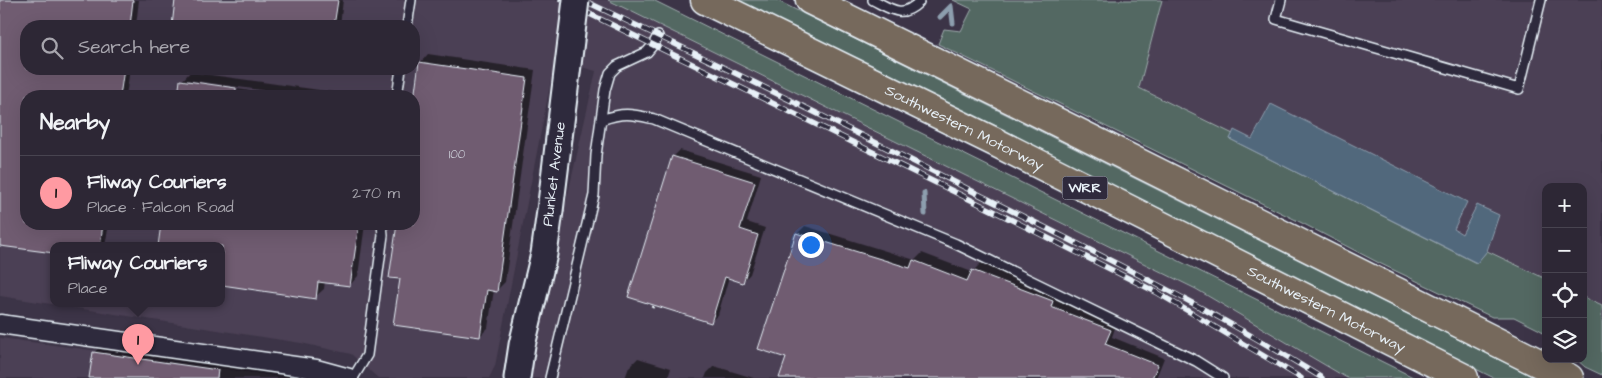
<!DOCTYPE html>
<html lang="en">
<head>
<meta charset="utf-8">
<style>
  body { margin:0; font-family:"Architects Daughter",sans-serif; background:#352f3d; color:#f1f3f6 }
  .controls { position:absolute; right:15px; bottom:15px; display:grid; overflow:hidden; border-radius:10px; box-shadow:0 5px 20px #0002 }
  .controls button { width:45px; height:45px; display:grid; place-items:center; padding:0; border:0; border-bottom:1px solid #484450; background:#2d2735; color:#f1f3f6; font:25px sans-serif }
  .you { position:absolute; left:810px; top:244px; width:18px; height:18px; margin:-12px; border:4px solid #fff; border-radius:50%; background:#1a73e8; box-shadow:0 0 0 8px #1a73e833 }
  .badge { display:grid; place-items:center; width:32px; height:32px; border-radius:50%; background:#ff9aa2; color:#111; font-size:16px; font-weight:700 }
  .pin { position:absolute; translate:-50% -41px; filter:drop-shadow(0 1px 2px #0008) }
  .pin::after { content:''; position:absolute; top:26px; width:18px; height:15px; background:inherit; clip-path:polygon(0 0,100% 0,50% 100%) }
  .popup { position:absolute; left:50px; top:242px; width:175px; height:65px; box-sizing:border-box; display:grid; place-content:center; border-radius:10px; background:#2d2735; filter:drop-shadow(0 1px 4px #0005); font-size:16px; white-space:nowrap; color:#a7a5ad }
  .popup b { font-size:19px; color:#f1f3f6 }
  .popup::after { content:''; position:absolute; left:50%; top:100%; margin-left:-10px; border:10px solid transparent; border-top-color:#2d2735 }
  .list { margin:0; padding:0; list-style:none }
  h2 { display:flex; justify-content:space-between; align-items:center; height:65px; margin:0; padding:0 20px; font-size:21px }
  h2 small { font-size:16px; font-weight:400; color:#a7a5ad }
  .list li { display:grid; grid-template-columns:32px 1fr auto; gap:15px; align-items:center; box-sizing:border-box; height:75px; padding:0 20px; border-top:1px solid #484450 }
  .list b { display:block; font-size:19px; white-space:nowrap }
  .list p { margin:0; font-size:16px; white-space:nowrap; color:#a7a5ad }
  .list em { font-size:16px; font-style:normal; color:#a7a5ad }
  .icon { flex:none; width:28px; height:28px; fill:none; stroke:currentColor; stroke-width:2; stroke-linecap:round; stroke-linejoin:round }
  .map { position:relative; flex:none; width:1602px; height:378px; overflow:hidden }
  .search { position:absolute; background:#2d2735; box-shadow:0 5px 20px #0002; left:20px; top:20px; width:400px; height:55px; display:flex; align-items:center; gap:12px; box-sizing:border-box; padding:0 18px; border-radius:20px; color:#a7a5ad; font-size:19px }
  .panel { position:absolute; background:#2d2735; box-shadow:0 5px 20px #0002; left:20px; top:90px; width:400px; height:140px; border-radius:20px }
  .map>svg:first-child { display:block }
  .built { fill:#4b4054; fill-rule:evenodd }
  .green { fill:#536862; stroke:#9eacad }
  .water { fill:#51677c; stroke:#8d9eae }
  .shadow { fill:#0007 }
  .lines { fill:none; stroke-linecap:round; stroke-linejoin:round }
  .stream { stroke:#8d9eae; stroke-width:5 }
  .building { fill:#6f5b71; stroke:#e8f1f8 }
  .service-casing { stroke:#e8f1f8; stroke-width:12 }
  .minor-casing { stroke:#e8f1f8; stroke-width:21 }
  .secondary-casing { stroke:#e8f1f8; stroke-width:29 }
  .motorway-casing { stroke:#e8f1f8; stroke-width:31 }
  .path { stroke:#e8f1f8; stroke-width:3; stroke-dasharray:4 4; stroke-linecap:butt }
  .service { stroke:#2f2a3d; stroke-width:9 }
  .minor { stroke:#2f2a3d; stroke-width:18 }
  .secondary { stroke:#2f2a3d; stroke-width:25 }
  .motorway { stroke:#76695c; stroke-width:28 }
  .rail-casing { stroke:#e8f1f8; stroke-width:5.5 }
  .rail { stroke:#2f2a3d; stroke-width:4; stroke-dasharray:11; stroke-linecap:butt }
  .secondary-bridge-casing { stroke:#e8f1f8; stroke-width:29; stroke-linecap:butt }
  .secondary-bridge { stroke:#2f2a3d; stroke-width:25 }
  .labels { text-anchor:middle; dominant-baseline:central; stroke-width:4; stroke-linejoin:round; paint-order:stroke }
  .number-label { font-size:12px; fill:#caccd6 }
  .shield { fill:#2f2a3d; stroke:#b0b5c0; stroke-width:1 }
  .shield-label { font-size:14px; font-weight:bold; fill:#e8f1f8 }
  .street-label { font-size:15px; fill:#e8f1f8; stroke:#2f2a3d }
</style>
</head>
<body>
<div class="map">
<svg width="1602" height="378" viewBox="0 0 1602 378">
  <rect width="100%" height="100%" fill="#3c3447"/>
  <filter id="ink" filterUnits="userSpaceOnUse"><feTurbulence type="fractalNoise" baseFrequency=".02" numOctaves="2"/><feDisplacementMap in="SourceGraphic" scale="10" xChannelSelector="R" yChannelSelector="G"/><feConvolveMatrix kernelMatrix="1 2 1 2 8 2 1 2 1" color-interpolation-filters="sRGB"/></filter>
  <g filter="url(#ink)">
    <path class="built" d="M0 0H608L1196 289 1347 378H526L596 71 555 60 495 366 489 378H378L351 354 301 343 0 296ZM26 26H414V69H26ZM26 96H414V224H26ZM54 246H222V304H54Z
      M1162 0H1602V306L1583 297V187H1546V279L1487 251 1499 215 1462 234 1454 229 1467 201 1271 105 1251 139 1235 130 1233 134 1139 88Z
      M0 338 91 350 287 378H0Z"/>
    <path class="green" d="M608 0H653L1415 378H1347L1196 289Z
      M734 0H776L1536 378H1494Z
      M953 0H1162L1139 88 1233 134 1230 139 1476 263 1487 251 1546 279V334L1540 330 1514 317H1492L1377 262 1304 224 938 44 944 29 961 31 972 9Z
      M1583 297 1602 306V375L1585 367 1576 359H1583Z"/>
    <path class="water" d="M1271 104 1467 202 1454 229 1462 234 1477 205 1499 215 1487 251 1477 263 1230 139 1234 130 1252 139Z"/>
    <path class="shadow" d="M0 0H139L136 26H26V69H130L126 96H26V224H109L105 246H54V252L0 244Z
      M176 0H343L340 26H173Z
      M428 54 535 70 505 282 497 290H494L488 328 480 336 401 278 391 276 398 224H414V108L420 63Z
      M190 72 362 96H305L187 80V82L287 96H180L182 81Z
      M680 150 761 175 747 222 765 228 750 274 743 281 729 277 718 315 710 322 673 157Z
      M162 224H365L358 276 350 285 325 281 324 289 315 297 222 284V246H159Z
      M805 226 915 260 922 253 972 272 981 263 1060 294 1058 299 1117 322 1112 337 1164 358 1156 378H781L788 357 798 233Z
      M103 343 320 378H90L94 353Z
      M638 358 671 368 668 378H625L629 367Z
      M714 366 754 378H705L707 373Z"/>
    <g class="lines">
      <path class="stream" d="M940 17 951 6 953 23
        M924 193 925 214"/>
    </g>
    <path class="building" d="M0 0H133L130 26H26V69H124L120 96H26V224H103L100 246H54V253L0 246Z
      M175 0H338L334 26H172Z
      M419 62 527 78 497 292 487 290 480 337 393 325 400 279 389 278 397 224H414V99Z
      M180 80 236 88V96H178Z
      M672 156 755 182 740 229 758 235 743 283 725 277 711 323 628 297Z
      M161 224H359L350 286 318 282 316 299 222 285V246H158Z
      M796 233 910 268 913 260 967 281 972 270 1053 301 1051 307 1111 330 1105 344 1158 365 1152 378H779L786 358 758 349Z
      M93 352 218 370 217 378H89Z"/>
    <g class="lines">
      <g class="service-casing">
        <path id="service" d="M873 0C891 9 902 19 919 2
          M1281 0 1276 19 1519 89 1541 0
          M407 26 411 0
          M397 96 401 69
          M601 120C624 112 631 114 654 119L956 244 1196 361 1223 378
          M353 378 367 355 383 235 382 224
          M550 378 594 195 596 155 605 90 610 73 617 66 647 52 653 45 658 36"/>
      </g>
      <g class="minor-casing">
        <path id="minor" d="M0 324 316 369 349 378"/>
      </g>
      <g class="secondary-casing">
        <path id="secondary" d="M517 378 522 345 544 254 550 211"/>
      </g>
      <g class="motorway-casing">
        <g id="motorway">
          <path id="s1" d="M705 0 997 143 1464 378"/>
          <path d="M810 0 1039 113 1569 378"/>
        </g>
      </g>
      <path class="path" d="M652 308 653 306"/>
      <use href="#service" class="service"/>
      <use href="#minor" class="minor"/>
      <use href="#secondary" class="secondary"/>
      <use href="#motorway" class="motorway"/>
      <g class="rail-casing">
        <path id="rail" d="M561 0 1008 218 1156 292 1301 378
          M583 0C716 63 848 128 980 195 1096 253 1212 309 1322 378"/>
      </g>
      <use href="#rail" class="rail"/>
      <g class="secondary-bridge-casing">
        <path id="secondary-bridge" d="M550 211 576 0"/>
      </g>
      <use href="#secondary-bridge" class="secondary-bridge"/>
    </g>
  </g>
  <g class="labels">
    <g class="number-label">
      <text x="457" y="154">100</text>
    </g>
    <rect class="shield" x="1062.5" y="176.5" width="45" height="23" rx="4"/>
    <g class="shield-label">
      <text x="1085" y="188">WRR</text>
    </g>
    <g class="street-label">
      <text stroke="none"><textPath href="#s1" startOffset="289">Southwestern Motorway</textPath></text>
      <text transform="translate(554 174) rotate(-83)">Plunket Avenue</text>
      <text stroke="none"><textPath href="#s1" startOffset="694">Southwestern Motorway</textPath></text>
    </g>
  </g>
</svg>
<div class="controls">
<button>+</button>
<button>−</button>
<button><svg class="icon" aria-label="locate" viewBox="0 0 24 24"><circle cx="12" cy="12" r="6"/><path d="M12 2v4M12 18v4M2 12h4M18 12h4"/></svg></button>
<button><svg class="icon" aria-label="layers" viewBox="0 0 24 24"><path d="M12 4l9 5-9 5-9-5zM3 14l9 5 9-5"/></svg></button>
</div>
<div class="you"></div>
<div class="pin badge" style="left:138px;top:365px">1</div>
<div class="popup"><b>Fliway Couriers</b>Place</div>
<div class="search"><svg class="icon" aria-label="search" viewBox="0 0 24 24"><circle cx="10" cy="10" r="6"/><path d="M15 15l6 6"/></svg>Search here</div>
<section class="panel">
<h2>Nearby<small></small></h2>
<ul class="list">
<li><span class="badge">1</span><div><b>Fliway Couriers</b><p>Place · Falcon Road</p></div><em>270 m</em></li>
</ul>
</section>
</div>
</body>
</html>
